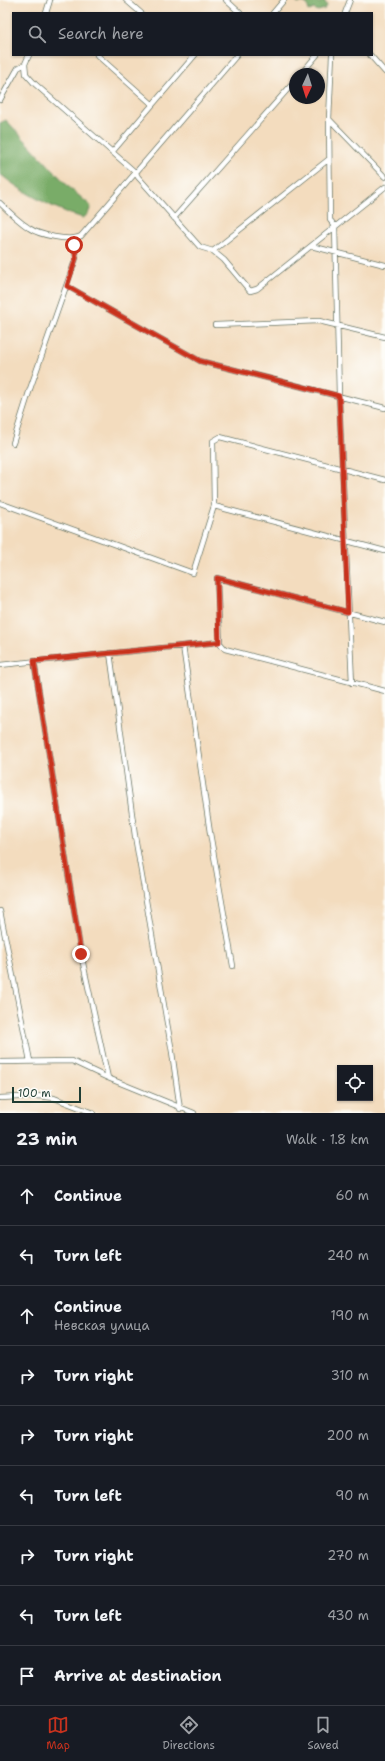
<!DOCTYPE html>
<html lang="en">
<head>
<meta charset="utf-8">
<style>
  body { margin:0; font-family:"Shantell Sans",sans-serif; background:#242831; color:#f1f3f6 }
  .controls { position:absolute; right:12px; bottom:12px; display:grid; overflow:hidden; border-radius:0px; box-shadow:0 1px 3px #0004 }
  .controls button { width:36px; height:36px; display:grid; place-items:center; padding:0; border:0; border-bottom:1px solid #363941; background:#171b24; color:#f1f3f6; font:20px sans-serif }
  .compass { position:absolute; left:289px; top:68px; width:36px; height:36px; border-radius:50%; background:#171b24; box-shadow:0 1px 3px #0004; rotate:184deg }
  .scale { position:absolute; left:12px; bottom:10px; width:69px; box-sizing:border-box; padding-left:4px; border:2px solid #1f3d34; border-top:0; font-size:11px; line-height:14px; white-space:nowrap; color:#1f3d34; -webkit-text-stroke:3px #fdfcf7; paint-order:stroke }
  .stop { position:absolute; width:12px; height:12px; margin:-9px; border:3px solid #c8321e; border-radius:50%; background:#fff }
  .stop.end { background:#c8321e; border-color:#fff; box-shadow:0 1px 4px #0008 }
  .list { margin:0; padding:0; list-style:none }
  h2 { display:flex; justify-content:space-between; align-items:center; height:52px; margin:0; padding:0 16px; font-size:17px }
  h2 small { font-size:13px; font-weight:400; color:#9ea1a6 }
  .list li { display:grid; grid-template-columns:26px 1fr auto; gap:12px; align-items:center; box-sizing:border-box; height:60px; padding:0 16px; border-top:1px solid #363941 }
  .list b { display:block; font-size:15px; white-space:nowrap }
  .list p { margin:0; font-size:13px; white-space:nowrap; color:#9ea1a6 }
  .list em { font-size:13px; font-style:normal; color:#9ea1a6 }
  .icon { flex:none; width:22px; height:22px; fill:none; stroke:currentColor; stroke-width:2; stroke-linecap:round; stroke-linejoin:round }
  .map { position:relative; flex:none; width:385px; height:1113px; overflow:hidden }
  .search { position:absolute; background:#171b24; box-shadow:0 1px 3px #0004; left:12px; right:12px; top:12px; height:44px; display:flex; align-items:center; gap:10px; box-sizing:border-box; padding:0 14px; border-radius:0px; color:#9ea1a6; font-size:15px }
  .sheet { height:592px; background:#171b24 }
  nav { display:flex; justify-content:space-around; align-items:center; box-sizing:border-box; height:56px; border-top:1px solid #363941; background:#171b24; font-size:11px; color:#9ea1a6 }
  nav a { display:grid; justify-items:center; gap:2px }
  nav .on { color:#c8321e }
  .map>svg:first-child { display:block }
  .forest { fill:#79ac68; stroke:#4c744e }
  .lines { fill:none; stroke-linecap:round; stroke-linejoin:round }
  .street-casing { stroke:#697564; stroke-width:6 }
  .street { stroke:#fff; stroke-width:4.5 }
  .route { stroke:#c8321e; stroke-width:5 }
</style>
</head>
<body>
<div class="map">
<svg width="385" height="1113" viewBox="0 0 385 1113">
  <rect width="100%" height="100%" fill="#fdfcf7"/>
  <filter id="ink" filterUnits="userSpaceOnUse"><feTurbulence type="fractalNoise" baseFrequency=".025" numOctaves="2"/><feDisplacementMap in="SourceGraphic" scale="8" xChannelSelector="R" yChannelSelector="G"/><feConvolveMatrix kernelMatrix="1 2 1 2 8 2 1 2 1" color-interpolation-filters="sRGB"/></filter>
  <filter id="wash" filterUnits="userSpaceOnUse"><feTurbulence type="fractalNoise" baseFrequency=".012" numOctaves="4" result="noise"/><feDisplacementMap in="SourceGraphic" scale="16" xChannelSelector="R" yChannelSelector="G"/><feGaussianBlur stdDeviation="0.9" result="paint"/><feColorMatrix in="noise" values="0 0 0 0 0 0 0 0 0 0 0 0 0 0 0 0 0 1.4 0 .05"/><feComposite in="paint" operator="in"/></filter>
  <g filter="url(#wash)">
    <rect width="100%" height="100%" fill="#f3dcbe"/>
    <path class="forest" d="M295 0H316L319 3 324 0 327 6 325 9 318 11 314 9 309 11 307 4 302 2 298 4Z
      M6 120 70 188 91 206 88 214 83 218C54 209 23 193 0 174V123Z"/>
  </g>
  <g filter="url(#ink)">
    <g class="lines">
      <g class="street-casing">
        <path id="street" d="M126 0 141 13
          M226 0 240 13
          M46 13 50 0
          M273 13 284 0
          M345 13 350 0
          M97 55 152 104
          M332 55 329 119 330 220 335 226
          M370 55 385 72
          M25 64 26 74 35 84 136 173 138 177 200 247 213 251 224 260 250 291 257 289 385 187
          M301 74 317 55
          M0 100 18 68 25 64 29 55
          M329 119 385 177
          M113 151 195 55
          M0 203C9 212 18 221 29 228 39 235 70 242 81 236L237 55
          M174 218 295 81
          M335 226 339 396 352 683
          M311 246 385 265
          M213 251 329 159
          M67 286 200 361 385 408
          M215 325 319 321 385 337
          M13 443 30 389 76 258 74 245
          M0 503 193 573 214 506 213 441 220 437 385 480
          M214 506 385 551
          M220 643 217 578 385 622
          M183 646 210 833 233 966
          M110 653 135 836 172 1052 180 1109
          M34 661 81 954 108 1078
          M0 665 219 642 225 649 385 691
          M0 911 30 1061
          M0 1062 72 1061 108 1078 194 1113
          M0 1098 39 1096 54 1098 93 1113"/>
      </g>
      <use href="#street" class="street"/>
    </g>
  </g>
  <g class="lines" filter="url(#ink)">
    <path class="route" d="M74 245 76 258 67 286 200 361 339 396 348 612 217 578 219 642 34 661 81 954"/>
  </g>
</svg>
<div class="controls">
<button><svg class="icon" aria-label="locate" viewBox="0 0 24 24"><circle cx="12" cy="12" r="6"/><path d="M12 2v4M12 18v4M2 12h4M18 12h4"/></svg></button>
</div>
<svg class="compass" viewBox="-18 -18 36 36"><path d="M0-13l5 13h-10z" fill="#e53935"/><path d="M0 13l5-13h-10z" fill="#9ea1a6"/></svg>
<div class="scale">100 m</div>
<div class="stop" style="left:74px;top:245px"></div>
<div class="stop end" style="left:81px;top:954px"></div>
<div class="search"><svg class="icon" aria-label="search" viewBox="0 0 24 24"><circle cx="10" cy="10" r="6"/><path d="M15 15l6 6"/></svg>Search here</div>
</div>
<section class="sheet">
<h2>23 min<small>Walk · 1.8 km</small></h2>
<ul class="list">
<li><svg class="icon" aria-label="ahead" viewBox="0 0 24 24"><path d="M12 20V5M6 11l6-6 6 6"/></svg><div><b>Continue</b></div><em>60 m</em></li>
<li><svg class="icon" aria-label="left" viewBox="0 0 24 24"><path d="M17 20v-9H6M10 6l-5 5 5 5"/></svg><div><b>Turn left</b></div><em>240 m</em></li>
<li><svg class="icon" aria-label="ahead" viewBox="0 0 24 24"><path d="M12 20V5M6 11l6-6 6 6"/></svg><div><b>Continue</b><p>Невская улица</p></div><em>190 m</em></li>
<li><svg class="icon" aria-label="right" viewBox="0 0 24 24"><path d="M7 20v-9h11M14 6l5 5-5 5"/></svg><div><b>Turn right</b></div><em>310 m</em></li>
<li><svg class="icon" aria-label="right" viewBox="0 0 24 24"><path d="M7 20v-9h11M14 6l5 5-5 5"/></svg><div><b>Turn right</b></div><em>200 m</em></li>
<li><svg class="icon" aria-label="left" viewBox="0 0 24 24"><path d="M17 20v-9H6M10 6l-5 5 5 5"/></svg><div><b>Turn left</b></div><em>90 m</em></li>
<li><svg class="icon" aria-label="right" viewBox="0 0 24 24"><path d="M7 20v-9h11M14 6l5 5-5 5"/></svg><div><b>Turn right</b></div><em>270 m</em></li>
<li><svg class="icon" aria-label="left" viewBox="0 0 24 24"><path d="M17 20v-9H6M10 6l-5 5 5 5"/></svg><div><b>Turn left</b></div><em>430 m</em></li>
<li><svg class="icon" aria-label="arrive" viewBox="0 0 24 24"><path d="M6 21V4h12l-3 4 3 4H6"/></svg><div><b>Arrive at destination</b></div></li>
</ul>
</section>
<nav>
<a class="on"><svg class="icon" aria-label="map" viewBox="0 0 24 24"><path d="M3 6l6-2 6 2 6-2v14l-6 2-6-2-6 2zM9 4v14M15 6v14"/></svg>Map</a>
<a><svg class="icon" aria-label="directions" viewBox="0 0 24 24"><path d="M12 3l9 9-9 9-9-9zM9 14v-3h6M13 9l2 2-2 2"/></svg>Directions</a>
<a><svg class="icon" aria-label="saved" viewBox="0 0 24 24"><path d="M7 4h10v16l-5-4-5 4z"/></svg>Saved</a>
</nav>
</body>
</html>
